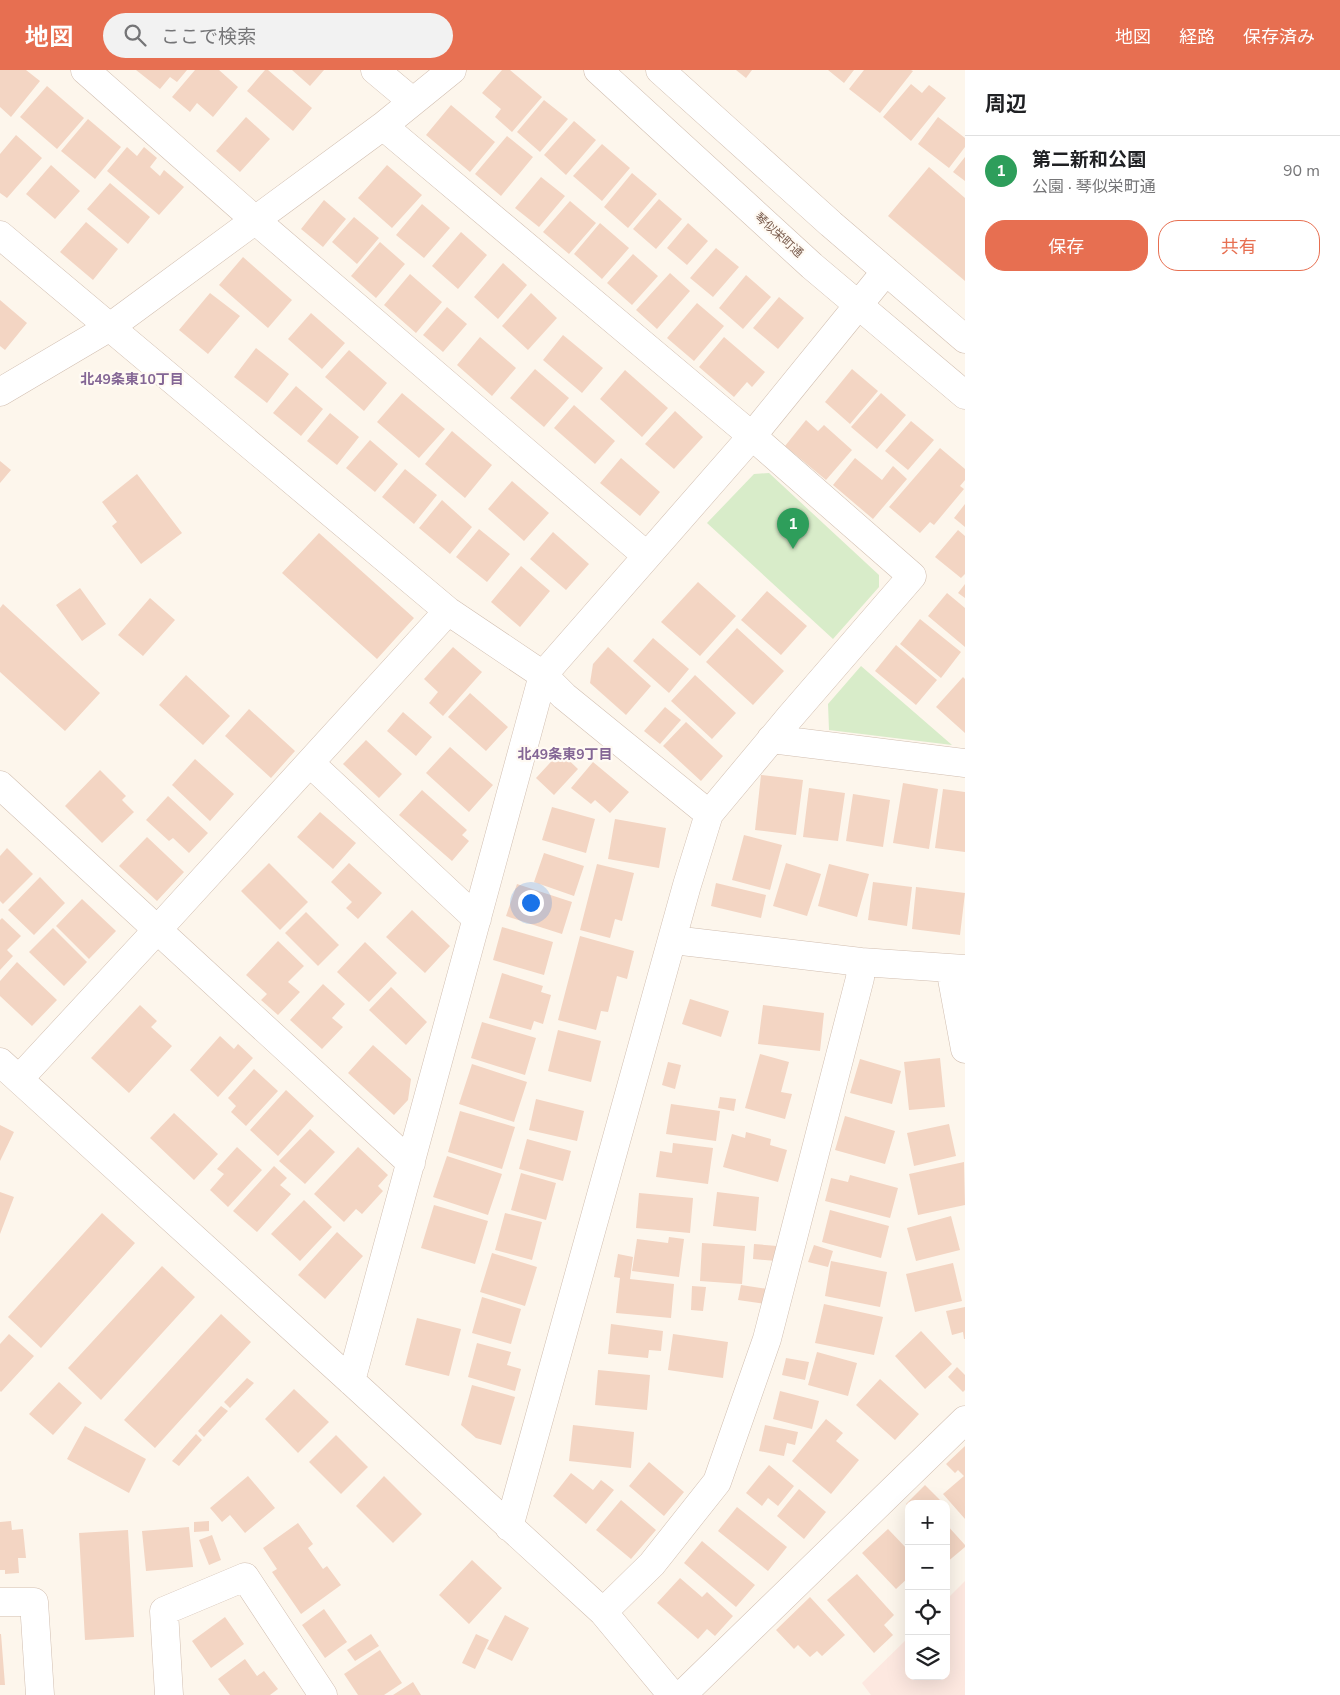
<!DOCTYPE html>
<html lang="ja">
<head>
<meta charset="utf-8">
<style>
  body { margin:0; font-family:"Nunito Sans","Noto Sans JP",sans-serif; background:#f2f2f2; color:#202124 }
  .controls { position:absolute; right:15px; bottom:15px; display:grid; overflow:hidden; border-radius:10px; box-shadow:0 5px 20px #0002 }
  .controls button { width:45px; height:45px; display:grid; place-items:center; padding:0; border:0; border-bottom:1px solid #e0e0e0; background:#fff; color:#202124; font:25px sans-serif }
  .you { position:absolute; left:530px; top:832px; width:18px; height:18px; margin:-12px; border:4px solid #fff; border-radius:50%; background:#1a73e8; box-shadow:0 0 0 8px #1a73e833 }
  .badge { display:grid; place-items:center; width:32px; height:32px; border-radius:50%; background:#e76f51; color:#fff; font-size:16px; font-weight:700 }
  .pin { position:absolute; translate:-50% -41px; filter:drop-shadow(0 1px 2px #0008) }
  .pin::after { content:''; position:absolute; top:26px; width:18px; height:15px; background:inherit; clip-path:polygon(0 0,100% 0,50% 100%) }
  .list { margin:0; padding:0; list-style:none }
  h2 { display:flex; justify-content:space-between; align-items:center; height:65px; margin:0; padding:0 20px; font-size:21px }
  h2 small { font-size:16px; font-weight:400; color:#757577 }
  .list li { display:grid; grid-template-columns:32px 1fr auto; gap:15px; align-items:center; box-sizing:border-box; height:70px; padding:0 20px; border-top:1px solid #e0e0e0 }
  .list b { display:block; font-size:19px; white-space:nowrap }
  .list p { margin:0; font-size:16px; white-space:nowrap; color:#757577 }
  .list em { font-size:16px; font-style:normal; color:#757577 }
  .actions { display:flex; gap:10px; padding:15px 20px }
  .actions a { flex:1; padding:11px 0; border:1px solid #e76f51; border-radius:20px; text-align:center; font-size:18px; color:#e76f51 }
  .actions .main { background:#e76f51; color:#fff }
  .icon { flex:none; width:28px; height:28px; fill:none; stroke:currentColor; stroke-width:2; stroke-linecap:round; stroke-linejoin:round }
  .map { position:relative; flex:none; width:965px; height:1625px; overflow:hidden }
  header { display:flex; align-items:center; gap:30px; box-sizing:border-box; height:70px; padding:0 25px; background:#e76f51; color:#fff }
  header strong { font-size:24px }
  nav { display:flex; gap:28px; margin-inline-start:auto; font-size:18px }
  .search { width:350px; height:45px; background:#f2f2f2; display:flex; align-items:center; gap:12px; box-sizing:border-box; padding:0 18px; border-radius:28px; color:#757577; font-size:19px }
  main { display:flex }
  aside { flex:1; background:#fff }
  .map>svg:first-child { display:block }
  .commercial { fill:#fde8e0 }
  .green { fill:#d8ecc9 }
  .building { fill:#f3d5c3 }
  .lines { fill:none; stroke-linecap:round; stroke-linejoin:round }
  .minor-casing { stroke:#d1beb0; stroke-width:29 }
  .minor { stroke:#fff; stroke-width:28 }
  .labels { text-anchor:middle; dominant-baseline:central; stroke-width:4.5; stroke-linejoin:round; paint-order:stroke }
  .street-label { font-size:12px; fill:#7a5c4d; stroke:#fffaf3 }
  .neighbourhood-label { font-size:14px; font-weight:bold; fill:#846695; stroke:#fffaf3 }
</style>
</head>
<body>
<header>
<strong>地図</strong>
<div class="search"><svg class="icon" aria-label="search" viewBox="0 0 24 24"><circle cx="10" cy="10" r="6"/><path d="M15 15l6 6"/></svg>ここで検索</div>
<nav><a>地図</a><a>経路</a><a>保存済み</a></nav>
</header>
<main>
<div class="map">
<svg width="965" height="1625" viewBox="0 0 965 1625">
  <rect width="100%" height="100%" fill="#fdf6ec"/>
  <path class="commercial" d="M965 1511V1625H871L862 1613 909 1567V1606H946V1530Z"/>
  <path class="green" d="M769 403 879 505V517L833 569 707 453 754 404Z
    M861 596 952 675 829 660 828 634Z"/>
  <path class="building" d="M0 0H26L40 11 11 47 0 37Z
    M136 0H187L177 12 170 7 160 19Z
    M195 0H219L238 17 213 47 197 33 190 42 172 27Z
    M265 0H268L312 38 293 61 247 21Z
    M292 0H324L310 16Z
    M502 0H510L542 27 512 62 495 47 501 39 482 23Z
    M736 0H752L746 8Z
    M828 0H854L844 13Z
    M864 0H911L913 1 880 43 849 19Z
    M911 14 922 23 929 15 946 28 911 71 883 47Z
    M47 16 84 48 57 79 20 47Z
    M544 30 568 49 540 82 517 62Z
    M451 35 495 72 470 102 426 65Z
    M246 47 270 69 240 102 216 81Z
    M938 47 965 68V77L949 98 918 74Z
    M88 49 121 77 95 109 61 81Z
    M574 51 596 70 566 105 544 85Z
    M16 65 42 88 7 128 0 123V84Z
    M507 66 533 87 501 126 475 104Z
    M602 74 630 98 602 131 573 106Z
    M127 77 137 86 144 77 157 88 150 97 160 106 164 100 184 117 159 145 107 101Z
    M965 87V111L953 102Z
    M51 95 80 121 55 149 26 124Z
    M387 95 422 125 392 158 358 128Z
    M929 97 965 128V211L888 146Z
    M632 103 657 124 628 158 604 137Z
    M541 107 565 126 539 157 515 138Z
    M110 113 150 147 128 174 87 139Z
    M659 129 682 149 656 179 633 159Z
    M324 130 346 149 323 177 301 159Z
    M570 131 596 153 569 184 543 162Z
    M422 134 450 158 424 188 396 165Z
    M354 147 379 168 357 194 332 172Z
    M86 152 118 179 93 210 60 182Z
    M600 153 629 178 602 209 574 184Z
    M688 153 708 171 687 195 667 178Z
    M461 162 487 185 458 219 432 196Z
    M380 172 405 194 376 228 351 206Z
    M716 178 739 197 713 227 690 208Z
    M633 184 658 206 632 235 607 213Z
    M243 187 292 230 268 258 219 215Z
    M503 193 527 215 498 249 474 227Z
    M670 203 690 221 657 259 636 240Z
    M410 204 442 232 416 263 384 235Z
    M746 205 771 227 743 259 719 238Z
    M210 223 240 246 208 284 179 260Z
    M531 223 557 248 528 280 502 256Z
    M779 227 804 248 778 279 753 258Z
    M0 230 27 253 5 280 0 276Z
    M697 233 724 256 694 291 667 268Z
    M447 237 467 254 443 282 423 265Z
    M311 243 345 273 322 299 288 269Z
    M563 265 603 298 582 323 543 290Z
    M480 267 516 298 492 326 457 295Z
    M724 267 765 302 752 317 747 312 734 327 699 297Z
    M256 278 289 304 267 333 234 307Z
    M349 280 387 313 364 341 325 307Z
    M535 299 569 328 544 357 510 328Z
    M852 299 878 321 850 354 825 332Z
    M625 300 668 338 642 367 600 329Z
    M296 316 323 339 301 366 273 343Z
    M402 323 445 359 419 388 377 352Z
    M881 323 906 345 877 379 851 357Z
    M574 335 615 371 595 394 554 358Z
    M675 341 703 367 674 399 645 374Z
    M330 343 359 367 337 395 307 371Z
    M806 350 818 361 824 355 852 380 826 410 785 376Z
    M911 351 934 370 908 400 885 381Z
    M452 361 492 395 465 428 425 394Z
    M370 370 398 394 375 422 346 398Z
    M940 378 965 399V410L960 416 964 419 934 455 930 452 920 463 889 437Z
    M621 388 660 422 640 446 600 413Z
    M855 388 882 410 893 396 907 409 873 449 833 415Z
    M0 391 11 400 0 413Z
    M405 399 437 425 414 454 382 427Z
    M137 404 182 463 141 494 112 456 117 452 102 432Z
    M512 411 549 443 524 471 488 439Z
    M442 430 472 457 450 484 419 458Z
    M965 434V457L954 448Z
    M479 459 510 484 487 512 456 487Z
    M958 460 965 466V504L961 508 935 487Z
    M553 462 589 494 566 520 530 489Z
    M319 463 414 548 377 589 282 503Z
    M521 496 550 521 520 557 491 532Z
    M698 512 736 546 700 586 661 552Z
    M965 514V528L958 523Z
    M80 518 106 554 82 571 56 535Z
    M767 521 807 556 781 585 741 550Z
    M947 523 965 538V577L928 546Z
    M150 528 175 550 143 586 118 565Z
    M3 534 100 623 65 661 0 602V538Z
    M920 549 961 582 941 608 900 574Z
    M737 558 784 601 753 635 706 592Z
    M653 568 689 599 669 623 633 591Z
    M896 575 937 610 916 635 875 601Z
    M453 577 482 602 443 646 429 633 438 622 424 609Z
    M608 577 651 616 626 645 590 613 593 594Z
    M186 605 230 646 203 675 159 635Z
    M695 605 736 643 712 669 671 631Z
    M963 607 965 609V663L936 637Z
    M470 623 508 657 486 681 448 647Z
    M665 637 681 650 660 674 644 661Z
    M249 639 295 681 271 708 225 666Z
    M403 642 432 667 416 686 387 661Z
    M686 652 723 686 701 711 663 676Z
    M366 670 402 704 379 728 343 694Z
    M450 677 493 715 469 742 426 703Z
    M560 682 578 699 554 725 536 708Z
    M195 689 234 724 210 751 172 715Z
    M593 692 629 722 610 743 595 730 591 734 571 718Z
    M100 700 126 726 122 730 134 742 102 773 65 736Z
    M761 705 803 710 796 765 755 760Z
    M903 713 938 719 929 779 893 773Z
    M809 718 845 723 838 771 803 767Z
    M943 719 965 722V782L935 778Z
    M422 720 467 760 462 765 469 771 452 791 399 745Z
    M853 724 890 730 883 777 846 771Z
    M168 726 208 763 189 783 173 768 169 771 146 750Z
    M552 737 595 749 586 783 542 770Z
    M320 742 356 773 333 799 297 767Z
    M615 749 666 758 659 798 608 789Z
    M744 765 782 775 770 820 732 810Z
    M147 767 184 802 157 831 119 796Z
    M7 778 33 804 3 834 0 831V786Z
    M544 783 584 796 574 826 534 812Z
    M269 793 308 832 280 860 241 821Z
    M349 793 382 823 358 849 346 838 352 832 331 812Z
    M786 793 821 804 807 846 773 836Z
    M597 794 634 803 622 851 615 849 610 868 580 860Z
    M829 794 869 804 857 847 818 836Z
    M40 807 65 833 34 865 8 840Z
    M873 812 912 817 907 856 868 850Z
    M716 813 766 825 761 848 711 836Z
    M517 814 572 832 562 864 506 846Z
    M916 817 965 823 960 865 912 859Z
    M82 829 116 861 89 889 56 856Z
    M412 840 450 876 425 903 386 867Z
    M306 842 339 875 318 896 285 863Z
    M2 848 21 866 7 880 13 886 0 900V850Z
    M502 857 553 872 544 905 493 890Z
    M53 858 87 892 64 916 29 882Z
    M580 866 634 881 627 909 617 906 608 942 601 941 596 960 558 950Z
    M278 871 304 896 288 912 300 922 278 945 261 930 267 924 246 905Z
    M365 872 397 903 369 932 337 902Z
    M17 892 57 930 32 956 0 926V911Z
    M502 903 543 916 541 922 551 925 543 954 534 951 531 960 489 948Z
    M323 914 345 934 332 948 343 957 322 979 290 950Z
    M391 917 427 952 406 975 369 940Z
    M690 929 729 941 721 967 682 954Z
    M140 935 157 951 151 957 172 976 129 1023 91 988Z
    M763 935 824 943 820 981 758 974Z
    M482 952 536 968 525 1005 471 988Z
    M558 960 601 971 591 1012 548 1001Z
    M220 966 234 979 238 974 253 988 218 1027 190 1000Z
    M373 975 411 1009 408 1030 394 1045 348 1003Z
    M760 984 789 992 781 1022 792 1024 785 1049 745 1038Z
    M940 988 945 1037 909 1040 904 992Z
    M860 989 901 1001 892 1034 850 1023Z
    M668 992 681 995 675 1019 662 1015Z
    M472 994 527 1012 514 1052 459 1034Z
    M254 999 278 1021 246 1056 231 1042 236 1036 228 1028Z
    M286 1020 314 1046 278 1086 250 1060Z
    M720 1027 736 1029 734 1041 718 1038Z
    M536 1029 584 1041 577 1071 529 1060Z
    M671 1034 720 1041 716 1071 666 1064Z
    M460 1041 515 1057 502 1099 448 1082Z
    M174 1043 218 1084 194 1110 150 1068Z
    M845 1046 895 1061 885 1094 835 1080Z
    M949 1054 956 1086 914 1096 907 1063Z
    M0 1055 14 1062 0 1091Z
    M310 1059 335 1082 305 1114 279 1091Z
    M746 1062 771 1069 770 1075 787 1080 778 1112 723 1097 732 1064 745 1068Z
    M527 1069 571 1081 563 1111 519 1099Z
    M673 1073 713 1078 708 1114 656 1107 660 1081 672 1083Z
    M237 1077 262 1100 228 1137 210 1120 224 1104 217 1099Z
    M358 1077 388 1105 378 1116 383 1121 362 1144 356 1139 344 1152 314 1124Z
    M447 1086 502 1104 488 1145 433 1127Z
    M964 1092 965 1135 918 1145 909 1104Z
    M274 1096 287 1108 280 1115 291 1124 257 1162 233 1141Z
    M521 1103 556 1113 546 1150 511 1140Z
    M850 1105 898 1118 890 1148 825 1131 831 1108 848 1112Z
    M0 1122 14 1127 0 1164Z
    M717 1122 759 1127 756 1161 713 1156Z
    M639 1123 693 1128 690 1163 636 1158Z
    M304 1130 332 1157 300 1191 271 1164Z
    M434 1135 488 1151 475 1194 421 1178Z
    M830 1140 889 1156 881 1188 822 1172Z
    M102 1143 135 1173 41 1278 8 1247Z
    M505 1143 542 1152 532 1190 495 1180Z
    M951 1146 960 1180 916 1191 907 1158Z
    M337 1162 363 1186 325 1229 298 1205Z
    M669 1167 684 1169 679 1207 632 1201 637 1169 668 1173Z
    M702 1173 745 1176 742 1214 700 1211Z
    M754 1174 777 1176 776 1191 753 1189Z
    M814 1175 833 1181 828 1197 808 1192Z
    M492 1183 537 1197 525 1236 480 1222Z
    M618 1184 633 1187 630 1209 674 1214 671 1248 616 1243 620 1208 614 1207Z
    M831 1191 887 1202 880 1237 825 1226Z
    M953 1193 962 1231 915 1242 906 1204Z
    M162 1196 195 1227 101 1330 68 1298Z
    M741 1215 768 1219 765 1234 738 1230Z
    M692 1216 706 1217 703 1241 691 1240Z
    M482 1227 521 1239 511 1274 472 1263Z
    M824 1234 883 1247 874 1285 815 1273Z
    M965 1237V1269H964L963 1262 952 1265 946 1241Z
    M221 1244 251 1272 155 1378 124 1350Z
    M417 1248 461 1259 449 1306 405 1295Z
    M611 1254 663 1261 661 1281 649 1280 648 1288 608 1284Z
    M921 1261 952 1294 925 1319 895 1286Z
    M9 1264 34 1286 1 1322 0 1321V1274Z
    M673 1264 728 1272 723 1308 668 1300Z
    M477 1273 511 1282 507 1295 521 1299 515 1321 468 1307Z
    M817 1282 857 1293 848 1326 808 1315Z
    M786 1288 809 1292 805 1310 782 1305Z
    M957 1297 965 1305V1320L963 1322 948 1307Z
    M598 1300 650 1305 647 1340 595 1335Z
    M247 1308 254 1313 230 1338 224 1332Z
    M880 1309 919 1344 895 1370 856 1335Z
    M59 1312 82 1333 53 1365 29 1344Z
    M472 1315 515 1327 501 1375 476 1368 461 1355Z
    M294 1319 329 1352 298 1383 265 1349Z
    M780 1321 819 1331 812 1359 773 1349Z
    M221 1336 228 1341 204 1367 198 1361Z
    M826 1349 843 1363 836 1371 859 1390 831 1424 792 1391Z
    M573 1355 634 1362 631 1398 569 1391Z
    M765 1355 798 1362 795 1375 787 1373 784 1386 759 1381Z
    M85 1356 146 1389 129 1423 67 1389Z
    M196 1364 202 1370 179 1396 172 1391Z
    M336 1365 368 1397 341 1424 309 1392Z
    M965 1376V1449L943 1424 964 1406 958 1400 955 1403 946 1394Z
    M649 1392 684 1422 664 1446 629 1416Z
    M769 1395 794 1416 778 1436 768 1428 762 1436 746 1423Z
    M571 1403 593 1420 601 1410 614 1420 586 1454 553 1426Z
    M248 1406 275 1438 245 1463 230 1445 222 1452 210 1438Z
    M384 1406 422 1444 393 1473 356 1436Z
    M925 1415 941 1431 939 1434H909V1437L906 1434Z
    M799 1419 826 1442 804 1469 777 1446Z
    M621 1430 656 1460 631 1489 596 1460Z
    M737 1437 787 1477 768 1501 718 1461Z
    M11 1451 12 1460 23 1459 26 1488H18L19 1503 5 1504V1500H0V1452Z
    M209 1451V1461L194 1462V1452Z
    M298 1453 313 1474 308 1478 323 1499 327 1496 341 1515 301 1544 272 1502 277 1499 263 1478Z
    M946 1454 965 1475V1477L946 1493Z
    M189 1457 193 1497 146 1501 142 1461Z
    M888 1459 909 1481V1507L896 1519 862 1483Z
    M128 1460 134 1567 85 1570 79 1463Z
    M212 1465 221 1490 209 1495 199 1470Z
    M702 1471 755 1515 736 1537 684 1493Z
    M472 1490 502 1518 469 1554 439 1525Z
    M857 1504 894 1545 884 1555 893 1565 874 1583 827 1530Z
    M680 1508 702 1527 707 1522 733 1546 715 1566 707 1559 698 1569 657 1533Z
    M810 1527 845 1565 822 1586 817 1581 810 1587 798 1575 794 1579 776 1560Z
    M324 1539 347 1572 325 1588 302 1555Z
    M505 1545 529 1558 512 1591 487 1579Z
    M225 1547 244 1574 211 1598 192 1571Z
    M0 1564H1L5 1615H0Z
    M371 1564 379 1576 355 1591 347 1580Z
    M476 1564 489 1570 475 1599 462 1593Z
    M380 1580 402 1613 384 1625H358L344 1604Z
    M245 1589 257 1606 264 1601 278 1619 270 1625H230L218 1609Z
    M413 1612 421 1625H393Z"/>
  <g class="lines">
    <g class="minor-casing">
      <path id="minor" d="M85 0 254 149 647 486
        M375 0 412 31
        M598 0 812 196 965 325
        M660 0 831 154 965 269
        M383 56 752 366 912 506 790 647 709 744 687 815 509 1457
        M0 165 448 541 543 605 564 626 709 744
        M0 322 110 257 383 56 452 0
        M771 669 965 693
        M310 693 477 849
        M0 715 411 1093
        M673 870 861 892 965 899
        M950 898 965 979
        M0 992 351 1311 603 1542 672 1625
        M19 1009 170 846 448 541
        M351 1311 543 605 752 366 886 201
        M0 1532H34L40 1625
        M603 1542 652 1494 717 1412 767 1269 860 908 861 892
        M169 1625 164 1541 245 1507 323 1625
        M682 1625 965 1350"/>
    </g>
    <use href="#minor" class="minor"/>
  </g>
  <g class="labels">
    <g class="street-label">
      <text transform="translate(779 165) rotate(42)">琴似栄町通</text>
    </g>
    <g class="neighbourhood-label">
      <text x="132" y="309">北49条東10丁目</text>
      <text x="565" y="684">北49条東9丁目</text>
    </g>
  </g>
</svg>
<div class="controls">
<button>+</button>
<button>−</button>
<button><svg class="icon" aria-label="locate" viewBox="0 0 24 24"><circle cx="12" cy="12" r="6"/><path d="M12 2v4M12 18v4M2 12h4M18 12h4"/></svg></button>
<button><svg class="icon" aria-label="layers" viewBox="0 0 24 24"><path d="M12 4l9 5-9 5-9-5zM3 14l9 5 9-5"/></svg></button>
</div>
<div class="you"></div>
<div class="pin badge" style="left:793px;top:479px;background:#2e9e5b">1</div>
</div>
<aside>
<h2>周辺<small></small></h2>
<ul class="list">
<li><span class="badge" style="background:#2e9e5b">1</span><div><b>第二新和公園</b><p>公園 · 琴似栄町通</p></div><em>90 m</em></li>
</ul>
<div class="actions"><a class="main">保存</a><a>共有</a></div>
</aside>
</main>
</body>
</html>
